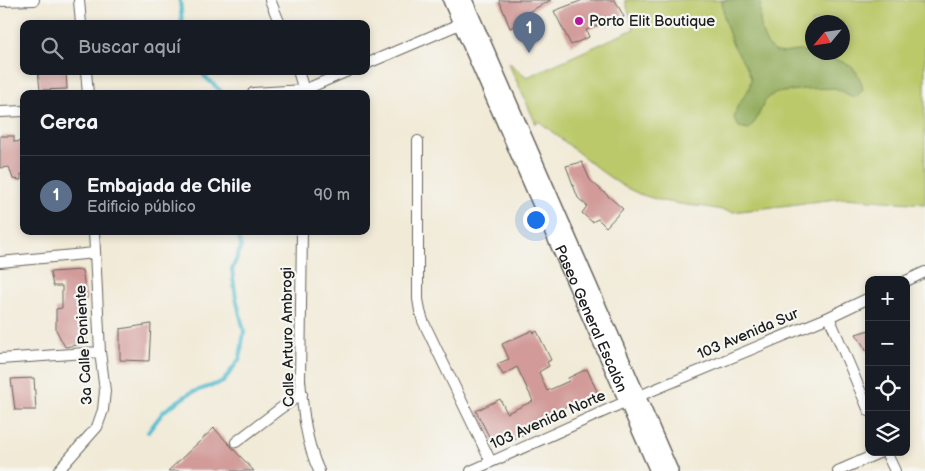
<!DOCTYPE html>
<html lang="es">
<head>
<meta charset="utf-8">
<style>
  body { margin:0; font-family:"Balsamiq Sans",sans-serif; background:#242831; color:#f1f3f6 }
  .controls { position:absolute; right:15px; bottom:15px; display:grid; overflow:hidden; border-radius:10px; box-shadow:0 2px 8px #0003 }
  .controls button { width:45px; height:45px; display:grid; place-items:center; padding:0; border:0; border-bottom:1px solid #363941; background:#171b24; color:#f1f3f6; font:25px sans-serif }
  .compass { position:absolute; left:805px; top:15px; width:45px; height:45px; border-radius:50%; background:#171b24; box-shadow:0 2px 8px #0003; rotate:241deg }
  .you { position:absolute; left:535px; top:219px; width:18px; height:18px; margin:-12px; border:4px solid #fff; border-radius:50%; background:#1a73e8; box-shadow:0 0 0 8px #1a73e833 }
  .badge { display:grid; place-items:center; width:32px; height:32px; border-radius:50%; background:#8c9099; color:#fff; font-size:16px; font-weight:700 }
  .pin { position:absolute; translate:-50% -41px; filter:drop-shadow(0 1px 2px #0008) }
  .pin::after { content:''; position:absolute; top:26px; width:18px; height:15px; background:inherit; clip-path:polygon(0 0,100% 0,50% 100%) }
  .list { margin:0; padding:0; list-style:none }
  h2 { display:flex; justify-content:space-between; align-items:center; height:65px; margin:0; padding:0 20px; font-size:21px }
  h2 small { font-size:16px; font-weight:400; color:#9ea1a6 }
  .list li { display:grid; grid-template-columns:32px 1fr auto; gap:15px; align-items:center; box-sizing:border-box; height:80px; padding:0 20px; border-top:1px solid #363941 }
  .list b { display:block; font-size:19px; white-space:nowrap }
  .list p { margin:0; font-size:16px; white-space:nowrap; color:#9ea1a6 }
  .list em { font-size:16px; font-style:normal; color:#9ea1a6 }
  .icon { flex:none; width:28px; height:28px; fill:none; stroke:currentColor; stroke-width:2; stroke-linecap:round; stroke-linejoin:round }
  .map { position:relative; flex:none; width:925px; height:471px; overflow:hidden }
  .search { position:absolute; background:#171b24; box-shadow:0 2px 8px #0003; left:20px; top:20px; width:350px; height:55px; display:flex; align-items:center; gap:12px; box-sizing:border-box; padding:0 18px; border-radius:10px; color:#9ea1a6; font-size:19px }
  .panel { position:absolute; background:#171b24; box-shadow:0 2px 8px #0003; left:20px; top:90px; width:350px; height:145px; border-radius:10px }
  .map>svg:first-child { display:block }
  .green { fill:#bbc96b; stroke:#6c7244; fill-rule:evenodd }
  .forest { fill:#94ad5f; stroke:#58643e }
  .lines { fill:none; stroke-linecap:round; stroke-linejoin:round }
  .stream { stroke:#53bccf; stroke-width:4 }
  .building { fill:#d29b9a }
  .street-casing { stroke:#67645d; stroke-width:12 }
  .secondary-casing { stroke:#67645d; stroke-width:18 }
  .street { stroke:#fff; stroke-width:10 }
  .secondary { stroke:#fff; stroke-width:15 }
  .poi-dot { fill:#b5179e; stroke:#f6f6f2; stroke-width:2 }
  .labels { text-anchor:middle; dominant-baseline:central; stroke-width:4.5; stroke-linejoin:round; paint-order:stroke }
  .poi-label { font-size:15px; fill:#1c1c1c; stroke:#f6f6f2; text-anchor:start }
  .street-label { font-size:15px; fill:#1c1c1c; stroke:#f6f6f2 }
</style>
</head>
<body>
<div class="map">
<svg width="925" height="471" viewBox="0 0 925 471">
  <rect width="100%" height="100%" fill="#f6f6f2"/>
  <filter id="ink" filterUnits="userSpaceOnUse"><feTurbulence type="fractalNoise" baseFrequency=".02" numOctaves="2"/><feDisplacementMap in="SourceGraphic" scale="10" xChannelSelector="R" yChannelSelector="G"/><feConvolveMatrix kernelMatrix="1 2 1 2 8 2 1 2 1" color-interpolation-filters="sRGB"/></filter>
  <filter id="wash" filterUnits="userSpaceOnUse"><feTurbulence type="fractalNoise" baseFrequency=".0096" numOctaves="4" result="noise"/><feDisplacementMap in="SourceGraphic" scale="20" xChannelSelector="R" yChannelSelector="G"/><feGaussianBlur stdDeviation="1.12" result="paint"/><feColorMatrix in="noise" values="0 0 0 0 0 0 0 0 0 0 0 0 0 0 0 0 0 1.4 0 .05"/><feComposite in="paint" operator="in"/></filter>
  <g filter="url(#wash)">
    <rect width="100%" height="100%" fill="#f1ead7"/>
    <path class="green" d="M625 0H925V204L845 198 733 212 706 207 687 205 662 201 639 194 621 185 601 171 540 122H537L536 124 508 62 527 77 634 29ZM812 22H842V52H812Z"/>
    <path class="forest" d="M722 0H761C759 16 759 45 777 52 784 54 792 51 800 51 809 52 818 55 826 57 848 63 858 65 863 90L855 98 835 88 804 89 783 92 773 94 765 101 756 120 749 129 739 127 734 118 737 107 749 89 751 78 747 68 732 43 724 18Z"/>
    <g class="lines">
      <path class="stream" d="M180 0 182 24
        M202 71 204 76 221 91 223 94
        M148 432 164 411 190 393 223 382 240 358 244 331 236 298 232 270 241 247 238 234 240 231"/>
    </g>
    <g id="blocks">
      <path class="building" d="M499 0H551L519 17 522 22 510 28Z
        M583 0H615L624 17 607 26 605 23 586 30 589 37 571 45 554 11Z
        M38 71H66L67 89 40 90Z
        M0 136H14V142L24 141V174H21V180L13 179 9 167 0 168Z
        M582 162 590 180 623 209 606 227 598 219 592 222 582 213 587 206 578 198 566 166Z
        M82 270 87 299H79L87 343 65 347 56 330V309L62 308V286H53L50 272Z
        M151 324 149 361 120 360V329Z
        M533 330 534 333 537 331 551 360 547 362 549 366 539 372 547 391 569 381 568 378 587 369 599 396 580 404 578 401 533 422V424L526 427 528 432 495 448 476 411 500 399 507 413 533 401 517 367 503 375 497 364 509 359 502 344Z
        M869 330V355L856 334Z
        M34 378 36 410H15L11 379Z
        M214 428 254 471H168Z"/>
    </g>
  </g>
  <g filter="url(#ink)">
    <use href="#blocks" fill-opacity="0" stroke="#67645d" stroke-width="1"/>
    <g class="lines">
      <g class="street-casing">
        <path id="street" d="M79 0 81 24
          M270 0 280 24
          M0 1 34 0
          M366 64 467 21
          M86 71 88 94
          M298 71 304 90V94
          M253 93 304 90 348 71
          M0 112 24 111
          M418 141V299L420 311 423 321 491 462
          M302 231 300 380C303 411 306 443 319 471
          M0 262 95 253
          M906 281 925 272
          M829 317 869 411
          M0 359 100 352
          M236 442 281 408 302 394
          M886 452 895 471
          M58 471 97 427 103 410 105 391 100 352 94 231
          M471 471 627 401 829 317 869 298
          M838 471 881 452"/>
      </g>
      <g class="secondary-casing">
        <g id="secondary">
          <path id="s1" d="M451 0 658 471"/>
          <path d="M464 0 670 471"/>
        </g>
      </g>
      <use href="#street" class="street"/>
      <use href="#secondary" class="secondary"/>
    </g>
  </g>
  <circle class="poi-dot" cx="579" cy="21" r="5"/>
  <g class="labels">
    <g class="poi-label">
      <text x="589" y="21">Porto Elit Boutique</text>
    </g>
    <g class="street-label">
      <text stroke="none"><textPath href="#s1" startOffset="348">Paseo General Escalón</textPath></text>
      <text transform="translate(748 334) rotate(-23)">103 Avenida Sur</text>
      <text transform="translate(288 337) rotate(-91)">Calle Arturo Ambrogi</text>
      <text transform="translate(84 345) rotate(-93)">3a Calle Poniente</text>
      <text transform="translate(548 420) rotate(-24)">103 Avenida Norte</text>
    </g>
  </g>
</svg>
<div class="controls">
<button>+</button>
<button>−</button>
<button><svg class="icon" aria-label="locate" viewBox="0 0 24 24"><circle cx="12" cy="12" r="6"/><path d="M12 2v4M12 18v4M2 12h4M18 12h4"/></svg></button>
<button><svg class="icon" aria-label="layers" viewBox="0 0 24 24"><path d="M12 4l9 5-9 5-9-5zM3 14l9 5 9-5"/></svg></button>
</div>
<svg class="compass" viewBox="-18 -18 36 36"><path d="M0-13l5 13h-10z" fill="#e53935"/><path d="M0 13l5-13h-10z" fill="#9ea1a6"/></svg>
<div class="you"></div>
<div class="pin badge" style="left:529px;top:53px;background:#5c6f8a">1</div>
<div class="search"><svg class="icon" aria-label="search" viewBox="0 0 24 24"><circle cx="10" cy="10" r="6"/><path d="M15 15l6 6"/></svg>Buscar aquí</div>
<section class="panel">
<h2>Cerca<small></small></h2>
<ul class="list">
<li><span class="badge" style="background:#5c6f8a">1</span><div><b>Embajada de Chile</b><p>Edificio público</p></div><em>90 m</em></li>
</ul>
</section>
</div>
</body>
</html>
